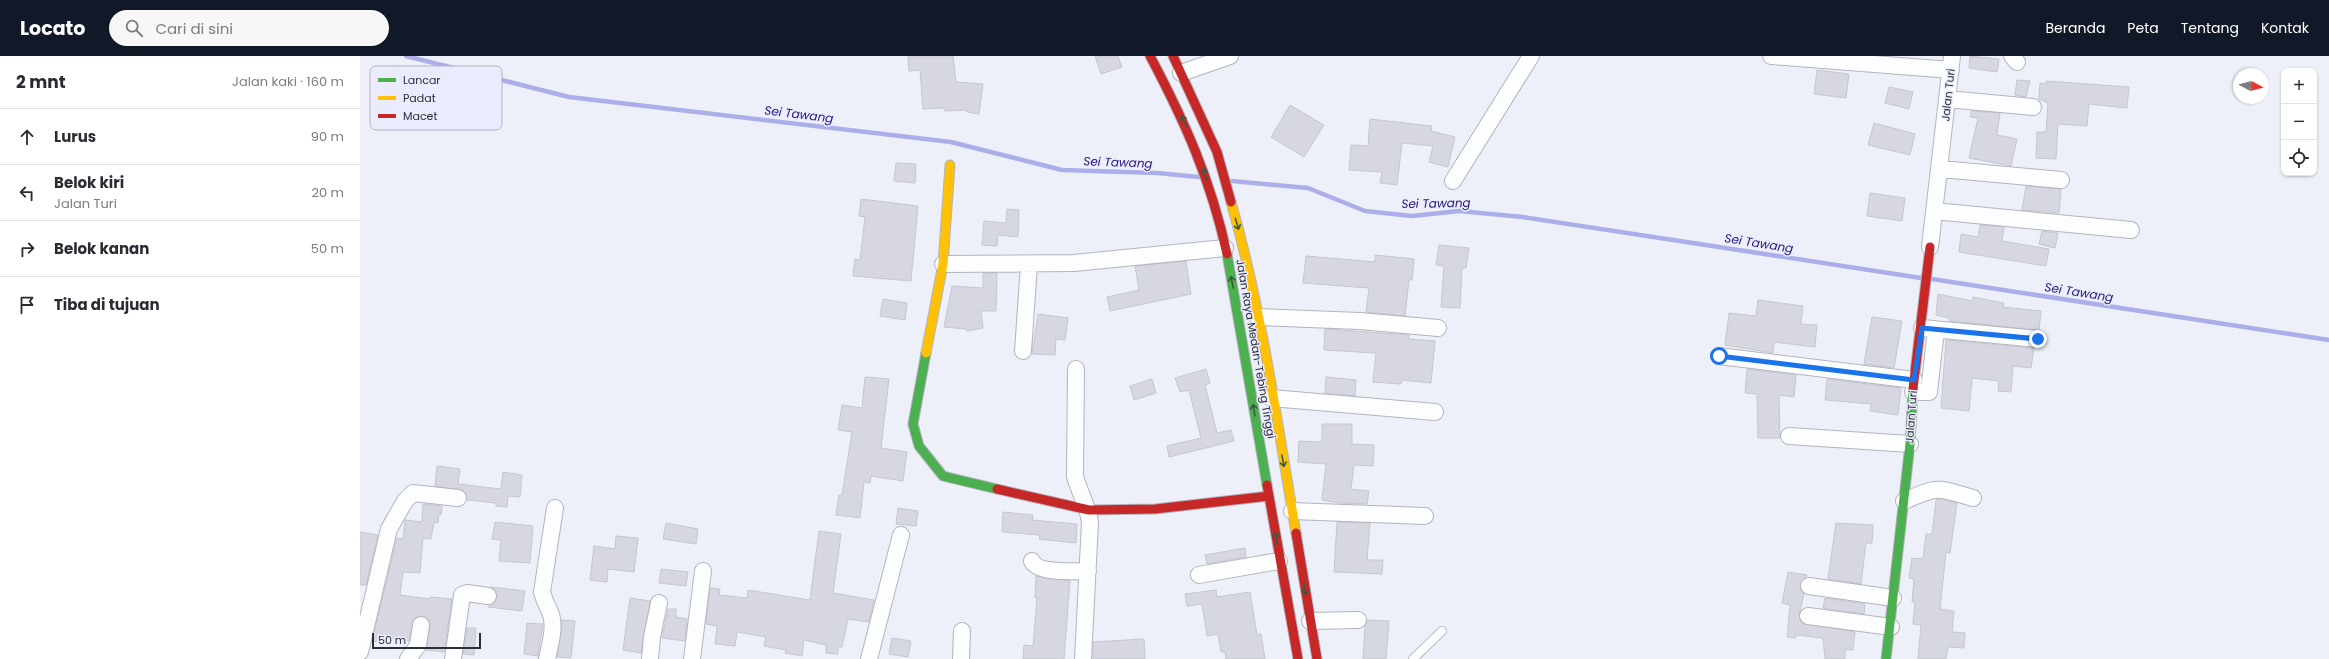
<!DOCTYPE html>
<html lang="id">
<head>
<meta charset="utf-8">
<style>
  body { margin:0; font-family:Poppins,sans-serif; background:#f7f7f7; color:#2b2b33 }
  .controls { position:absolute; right:12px; top:12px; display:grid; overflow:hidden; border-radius:8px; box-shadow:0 1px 3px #0004 }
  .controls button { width:36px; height:36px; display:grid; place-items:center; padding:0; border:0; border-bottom:1px solid #e1e1e2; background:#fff; color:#2b2b33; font:20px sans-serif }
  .compass { position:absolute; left:1873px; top:12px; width:36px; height:36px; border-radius:50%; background:#fff; box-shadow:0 1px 3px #0004; rotate:97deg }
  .scale { position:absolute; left:12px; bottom:10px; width:109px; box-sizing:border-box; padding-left:4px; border:2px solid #2d2e38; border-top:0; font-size:11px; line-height:14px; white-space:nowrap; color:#2d2e38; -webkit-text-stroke:3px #eaecfd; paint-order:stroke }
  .stop { position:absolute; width:12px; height:12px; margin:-9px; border:3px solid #1a73e8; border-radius:50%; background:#fff }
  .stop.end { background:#1a73e8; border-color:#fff; box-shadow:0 1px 4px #0008 }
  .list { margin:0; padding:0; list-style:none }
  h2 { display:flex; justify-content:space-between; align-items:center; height:52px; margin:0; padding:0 16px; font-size:17px }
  h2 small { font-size:13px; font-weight:400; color:#7c7c81 }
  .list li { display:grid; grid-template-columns:26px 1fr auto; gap:12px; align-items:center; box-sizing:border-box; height:56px; padding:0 16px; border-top:1px solid #e1e1e2 }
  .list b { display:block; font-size:15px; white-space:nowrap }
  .list p { margin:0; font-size:13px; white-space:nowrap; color:#7c7c81 }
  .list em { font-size:13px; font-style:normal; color:#7c7c81 }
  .icon { flex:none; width:22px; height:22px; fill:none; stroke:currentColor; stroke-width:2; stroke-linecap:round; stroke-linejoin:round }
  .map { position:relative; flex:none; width:1969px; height:603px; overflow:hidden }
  header { display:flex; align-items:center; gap:24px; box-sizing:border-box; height:56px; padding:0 20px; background:#111827; color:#fff }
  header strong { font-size:19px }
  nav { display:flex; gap:22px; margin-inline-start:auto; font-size:14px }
  .search { width:280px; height:36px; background:#f7f7f7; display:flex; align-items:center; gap:10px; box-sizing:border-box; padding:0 14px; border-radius:22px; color:#7c7c81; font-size:15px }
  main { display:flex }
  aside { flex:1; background:#fff }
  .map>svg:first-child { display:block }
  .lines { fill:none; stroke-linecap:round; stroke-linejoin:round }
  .stream { stroke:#abaee8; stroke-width:4.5 }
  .building { fill:#d6d7e0; stroke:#c5c7d0 }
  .lane-casing { stroke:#b3b4bc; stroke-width:10 }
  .street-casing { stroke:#b3b4bc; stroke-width:18 }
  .fast-casing { stroke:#b3b4bc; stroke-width:11 }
  .slow-casing { stroke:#b3b4bc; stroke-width:11 }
  .jam-casing { stroke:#b3b4bc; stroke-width:11 }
  .lane { stroke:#fcfdfe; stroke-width:8 }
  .street { stroke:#fcfdfe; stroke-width:16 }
  .fast { stroke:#4caf50; stroke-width:9 }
  .slow { stroke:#ffc107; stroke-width:9 }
  .jam { stroke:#c62828; stroke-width:9 }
  .oneway { stroke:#385b40 }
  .route { stroke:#1a73e8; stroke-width:5 }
  .labels { text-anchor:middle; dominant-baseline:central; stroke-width:3; stroke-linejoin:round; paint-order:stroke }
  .street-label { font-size:11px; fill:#2d2e38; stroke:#eaecfd }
  .water-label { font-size:12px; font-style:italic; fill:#261672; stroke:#eaecfd }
  .key { fill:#eaecfd; stroke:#b1b3c2; stroke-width:1 }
  .key-label { font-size:11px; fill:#2d2e38 }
</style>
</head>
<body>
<header>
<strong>Locato</strong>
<div class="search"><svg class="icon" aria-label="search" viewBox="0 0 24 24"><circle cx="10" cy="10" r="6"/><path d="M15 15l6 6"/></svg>Cari di sini</div>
<nav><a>Beranda</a><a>Peta</a><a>Tentang</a><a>Kontak</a></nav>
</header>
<main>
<aside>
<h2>2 mnt<small>Jalan kaki · 160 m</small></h2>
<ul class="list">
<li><svg class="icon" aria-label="ahead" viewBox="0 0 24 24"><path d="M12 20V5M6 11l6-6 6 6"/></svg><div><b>Lurus</b></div><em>90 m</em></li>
<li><svg class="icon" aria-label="left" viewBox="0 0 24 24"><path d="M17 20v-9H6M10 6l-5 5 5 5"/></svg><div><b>Belok kiri</b><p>Jalan Turi</p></div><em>20 m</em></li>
<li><svg class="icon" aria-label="right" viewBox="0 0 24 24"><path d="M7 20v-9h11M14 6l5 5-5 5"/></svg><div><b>Belok kanan</b></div><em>50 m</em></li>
<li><svg class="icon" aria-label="arrive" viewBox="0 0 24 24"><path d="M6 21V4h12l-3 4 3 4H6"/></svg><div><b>Tiba di tujuan</b></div></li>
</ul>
</aside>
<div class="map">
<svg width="1969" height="603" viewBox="0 0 1969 603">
  <rect width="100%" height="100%" fill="#eef0f9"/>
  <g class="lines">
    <path class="stream" d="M46 0 209 41 591 86 702 114 797 117 839 121
      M872 125 948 132 1005 155 1052 160 1099 155 1163 161 1561 222
      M1572 223 1969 284"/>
  </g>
  <path class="building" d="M548 0H593L596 26 623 28 619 58 607 56V54L585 55V52L563 53 560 14 549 15Z
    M735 0H758L762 11 741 18Z
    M1610 0 1639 3 1637 16 1609 12Z
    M1457 14 1489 18 1486 42 1454 38Z
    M1657 24 1670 25 1666 41 1655 39Z
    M1686 25 1769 31 1767 52 1729 48 1727 70 1698 68 1696 103 1676 102 1677 76H1686L1688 47 1679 43 1680 27 1686 28Z
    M1529 31 1553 36 1549 53 1525 47Z
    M930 49 964 69 944 101 911 81Z
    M1611 55 1640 57 1637 79 1657 83 1651 110 1609 102 1618 62 1610 61Z
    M1010 63 1072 70 1071 75 1095 81 1088 111 1069 106 1073 90 1042 87 1037 129 1020 127 1022 116 989 114 991 89 1008 90Z
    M1514 67 1555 78 1550 99 1508 89Z
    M536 107 556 108 555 127 534 125Z
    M1666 130 1701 133 1699 157 1662 154Z
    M1510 137 1545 142 1542 165 1507 160Z
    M501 143 558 150 551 225 493 220 495 203 500 204 505 161 499 160Z
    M647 153 659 154 658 181 638 179 637 190 622 189 624 165 646 167Z
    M1620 169 1644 171 1642 185 1689 193 1686 210 1599 196 1601 178 1618 181Z
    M1682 175 1698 177 1695 192 1679 188Z
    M1079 189 1109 192 1106 212H1102L1100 252 1081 251 1084 210 1076 209Z
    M1015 199 1054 203 1052 224H1049L1045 260 1006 256 1009 232 943 227 946 200 1015 206Z
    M826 205 831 238 750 255 747 241 779 234 775 210Z
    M623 217H637L636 255H621L623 272 607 275 606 273 584 271 592 230 623 232Z
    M1578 238 1612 245 1613 241 1644 247 1643 251 1681 255 1679 274 1589 265V262L1576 259Z
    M523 243 547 247 545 264 520 260Z
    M1398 244 1443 250 1441 268 1457 269 1455 291 1414 286 1413 297 1365 289 1369 257 1396 260Z
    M678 258 708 262 705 284 696 283 695 299 672 298Z
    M1512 261 1542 265 1534 312 1504 308Z
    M965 273 1049 279V283L1075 285 1071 327 1042 324 1041 328 1013 326 1016 297 964 294Z
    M1586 284 1674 292 1671 312 1653 310 1651 336 1638 335 1639 325 1612 322 1609 355 1581 352Z
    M846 313 850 327 845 329 857 377 871 374 874 385 809 401 807 390 841 382 829 334 820 336 815 322Z
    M1387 313 1436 319 1434 341 1419 339 1420 382H1398L1397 338 1385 337Z
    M505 321 529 323 521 392 547 396 543 425 511 420 510 427 504 426 500 462 476 459 479 439H482L492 376 478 374 482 349 502 352Z
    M966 321 996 324 995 340 965 337Z
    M792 323 796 337 774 344 770 330Z
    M1467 323 1541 332 1538 359 1510 355 1511 348 1465 344Z
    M962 368H992V388L1014 389 1013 410 994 409 991 433 1009 435 1007 448 979 447 962 444 966 408 938 406 939 385 962 386Z
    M77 410 100 413 98 428 141 433 143 416 162 419 160 441 148 440 147 451 136 450V447L107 444 103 434 75 430Z
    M1578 443 1597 447 1590 497 1586 496 1580 553 1594 555 1592 576 1605 577 1604 592 1588 591 1586 603H1558L1561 569 1553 568 1555 546H1552L1554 523 1549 522 1552 502 1563 503 1566 478H1572L1576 444Z
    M63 448 82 450 81 459 79 458 78 467 74 466 71 483 63 482 60 517 43 516 40 539 70 543V541L92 543 84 596 66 594 70 570V565L63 560 53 563 49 585 28 582 27 588 12 585 37 482 43 483 45 464 62 466Z
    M538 452 558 455 556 470 536 468Z
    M643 456 673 459 672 464 717 468 716 487 679 483 680 479 642 476Z
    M135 466 173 470 170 507 139 505 141 484 132 483Z
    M977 466 1010 467 1007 504H1023L1022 518 974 516Z
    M306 467 338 473 336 488 303 483Z
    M1476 467 1513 469 1512 487H1506L1501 528 1468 523Z
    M459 475 481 478 473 537 514 544 509 566 488 563 482 591H478V598L466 597V589L444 584 442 600 425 597 426 594 404 590 406 581 377 576 375 590 355 588 357 570 346 568 350 532 360 533 359 539 387 542 388 534 450 544Z
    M0 476 18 479 6 529H0Z
    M256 480 278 482 274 516 248 513 247 526 230 524 234 490 255 493Z
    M885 492 886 501 847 508 845 499Z
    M301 513 328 516 326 530 299 527Z
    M1428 516 1447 519 1440 529 1444 538 1439 559 1442 567 1495 576 1493 594H1485V603H1465L1463 582 1436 579V582L1427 581 1430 549 1422 547Z
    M676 520 710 525 704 603H663L664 589 673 590 677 542H675Z
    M131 531 165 535 162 555 128 551 135 546 137 542V536Z
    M856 534 857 541 890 536 897 579 901 578 905 603H866L865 596H861L858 578 847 580 842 548 827 550 825 538Z
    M270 542 290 545 281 597 263 594Z
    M1465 542 1505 548 1504 558 1463 552Z
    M308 553H316V561L327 563 325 585 302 582Z
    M202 564 215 565 211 602 197 601Z
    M1007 564 1029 565 1026 603H1003L1005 570Z
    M167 567 183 568 178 600 164 598Z
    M107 572H116L114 599 103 598Z
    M532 582 551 585 548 601 529 598Z
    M784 583 785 603H733V586Z"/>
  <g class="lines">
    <g class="lane-casing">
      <path id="lane" d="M1053 603 1082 575"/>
    </g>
    <g class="street-casing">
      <path id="street" d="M1411 0 1591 14
        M1652 0 1657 6
        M821 17 870 0
        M1587 43 1673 51
        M1581 113 1701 124
        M1093 125 1171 0
        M1574 155 1771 174
        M1570 191 1592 0
        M583 208 714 207 865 192
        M898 261 1000 265 1078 272
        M1562 272 1678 283
        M663 295 669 209
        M1359 300 1554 324
        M716 313 715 420C719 436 728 450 730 466L723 603
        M1553 336H1569L1576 274
        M911 342 1075 356
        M1429 380 1550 388
        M1544 445C1579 430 1576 431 1613 442
        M932 455 1065 460
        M672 505C678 518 715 515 728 515
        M839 519 919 505
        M1449 530 1533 542
        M1448 560 1531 571
        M950 565 998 564
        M0 596 29 473 45 445 53 437 98 442
        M48 603 58 589 61 569
        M93 603 102 539 107 537 128 540
        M187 603C190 589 196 569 190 556 187 549 184 544 182 536L195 452
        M290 603 292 581 299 547
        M332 603 343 515
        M509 603 541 479
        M601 603 602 575"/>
    </g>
    <g class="fast-casing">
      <path id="fast" d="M867 198 907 429
        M566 297 553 368 559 390 583 420 637 433
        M1526 603 1550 388 1553 333"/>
    </g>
    <g class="slow-casing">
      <path id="slow" d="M871 146C902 254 917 366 936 477
        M566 297 583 208 590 109"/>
    </g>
    <g class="jam-casing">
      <path id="jam" d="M790 0C825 66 851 124 867 198
        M813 0 857 96 871 146
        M1553 333 1570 191
        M907 429 938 603
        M637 433 729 454 795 453 909 440
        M936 477 957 603"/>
    </g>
    <use href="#lane" class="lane"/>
    <use href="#street" class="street"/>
    <use href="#fast" class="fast"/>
    <use href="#slow" class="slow"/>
    <use href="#jam" class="jam"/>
  </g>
  <defs><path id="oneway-shaft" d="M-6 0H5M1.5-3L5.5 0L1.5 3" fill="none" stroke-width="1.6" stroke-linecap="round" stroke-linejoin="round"/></defs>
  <g class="oneway">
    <use href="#oneway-shaft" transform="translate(824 65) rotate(-114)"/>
    <use href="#oneway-shaft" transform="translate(845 118) rotate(-108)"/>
    <use href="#oneway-shaft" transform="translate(877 168) rotate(74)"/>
    <use href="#oneway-shaft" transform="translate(872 226) rotate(-102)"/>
    <use href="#oneway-shaft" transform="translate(894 354) rotate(-99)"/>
    <use href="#oneway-shaft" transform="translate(923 405) rotate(79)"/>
    <use href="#oneway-shaft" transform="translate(916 482) rotate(-98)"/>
    <use href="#oneway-shaft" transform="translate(945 533) rotate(81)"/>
  </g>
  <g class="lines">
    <path class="route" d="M1359 300 1554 324 1562 272 1678 283"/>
  </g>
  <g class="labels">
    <g class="street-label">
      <text transform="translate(1588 39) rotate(-84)">Jalan Turi</text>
      <text transform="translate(896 293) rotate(80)">Jalan Raya Medan-Tebing Tinggi</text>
      <text transform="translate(1551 361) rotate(-86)">Jalan Turi</text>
    </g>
    <g class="water-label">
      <text transform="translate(439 58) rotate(7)">Sei Tawang</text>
      <text transform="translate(758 106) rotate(2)">Sei Tawang</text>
      <text transform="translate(1076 147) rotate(-1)">Sei Tawang</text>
      <text transform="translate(1399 187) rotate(9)">Sei Tawang</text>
      <text transform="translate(1719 236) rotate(9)">Sei Tawang</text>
    </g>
  </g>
  <rect x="10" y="10" width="132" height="64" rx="6" class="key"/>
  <rect x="18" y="22" width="18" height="4" fill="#4caf50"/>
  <rect x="18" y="40" width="18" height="4" fill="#ffc107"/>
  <rect x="18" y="58" width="18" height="4" fill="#c62828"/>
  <g class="key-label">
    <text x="43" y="28">Lancar</text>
    <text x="43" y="46">Padat</text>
    <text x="43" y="64">Macet</text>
  </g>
</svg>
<div class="controls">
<button>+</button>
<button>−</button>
<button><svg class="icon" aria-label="locate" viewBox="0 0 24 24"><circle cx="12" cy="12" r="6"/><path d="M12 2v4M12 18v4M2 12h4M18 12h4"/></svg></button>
</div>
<svg class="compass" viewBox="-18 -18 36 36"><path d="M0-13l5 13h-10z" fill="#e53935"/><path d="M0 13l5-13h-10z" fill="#7c7c81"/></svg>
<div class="scale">50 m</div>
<div class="stop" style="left:1359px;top:300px"></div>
<div class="stop end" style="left:1678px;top:283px"></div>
</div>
</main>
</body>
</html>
